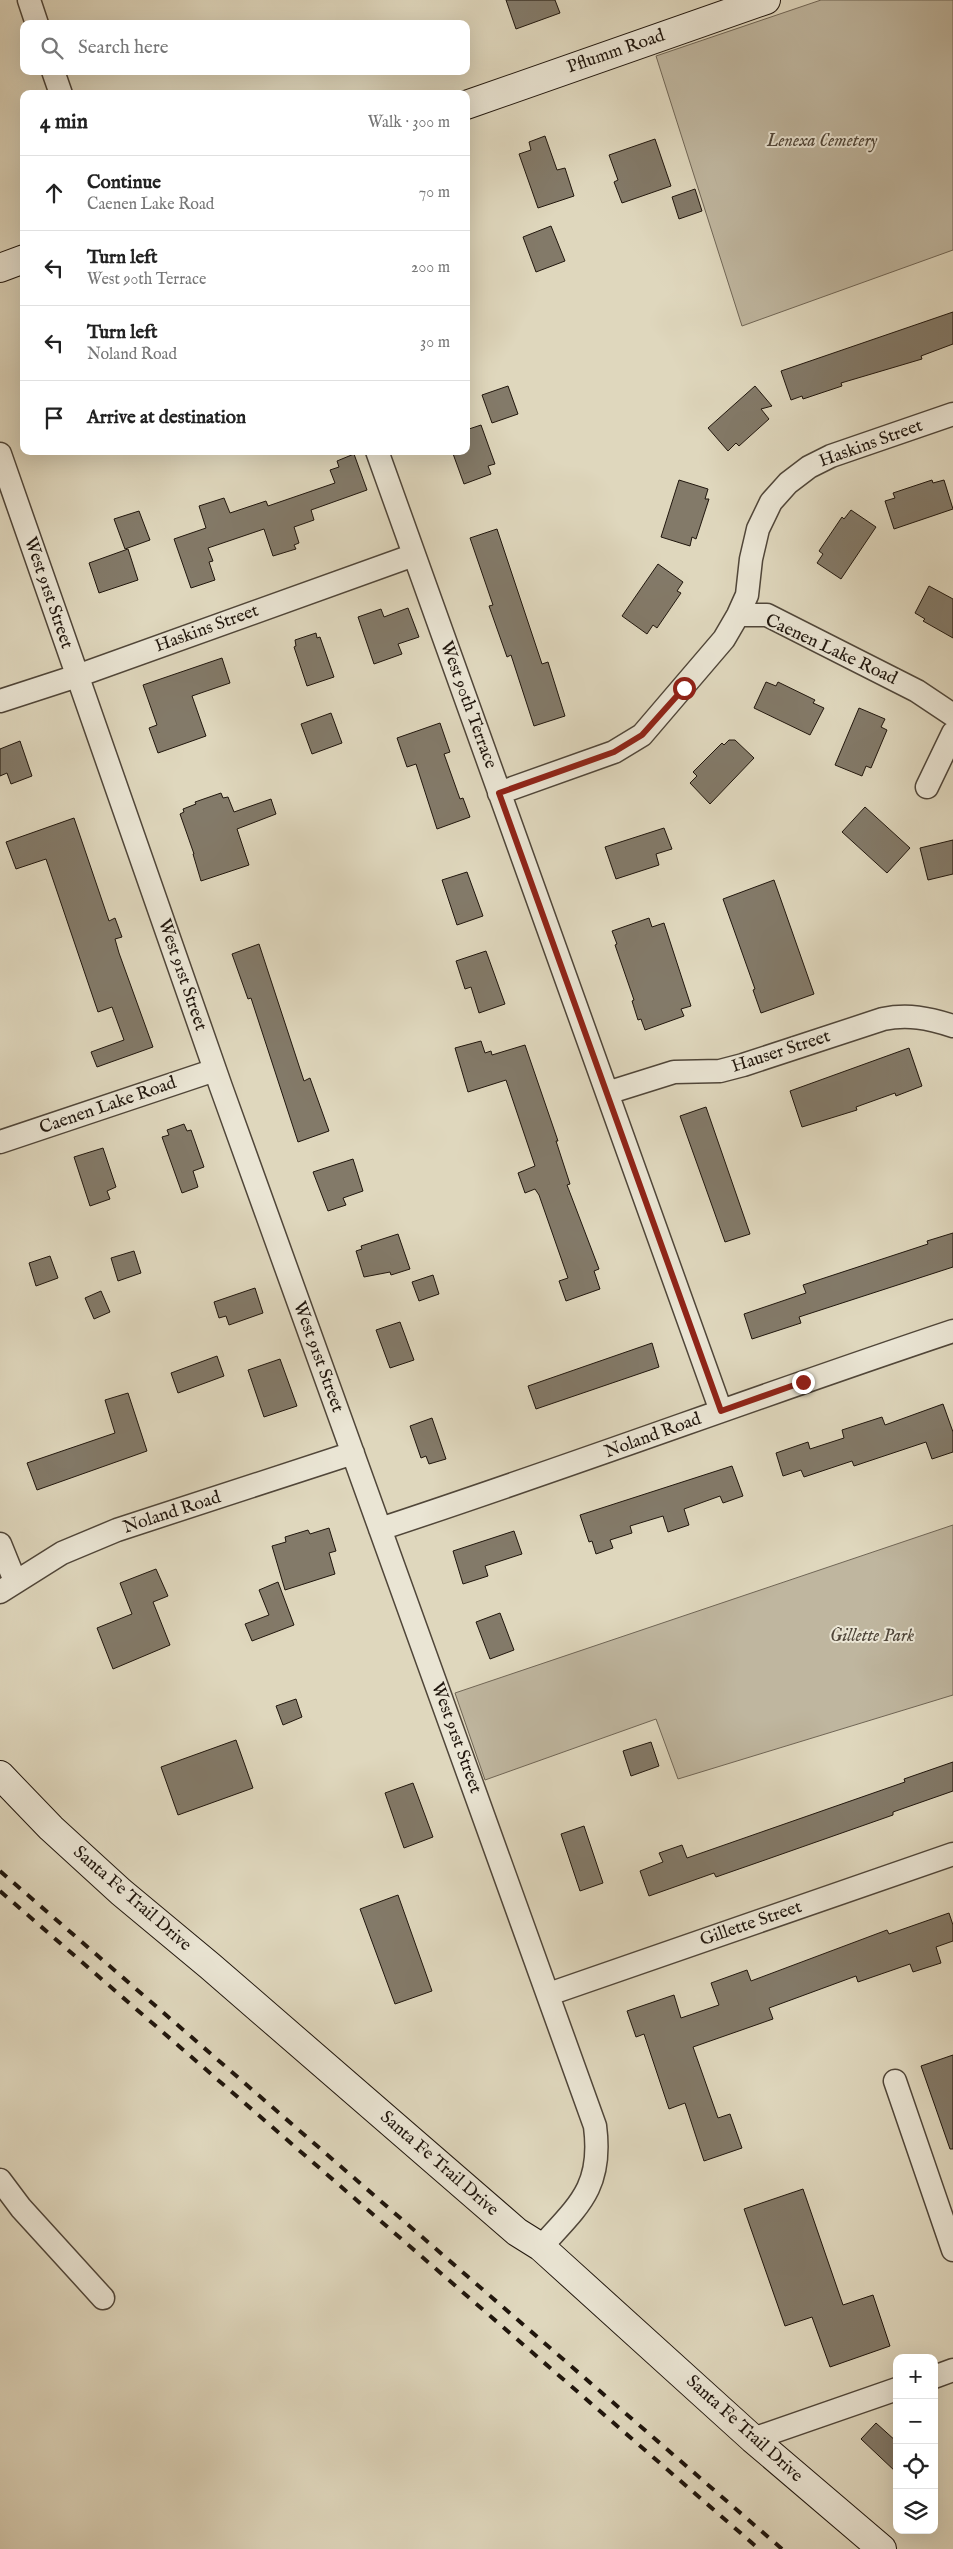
<!DOCTYPE html>
<html lang="en">
<head>
<meta charset="utf-8">
<style>
  body { margin:0; font-family:"IM FELL English",serif; background:#f6f6f6; color:#222 }
  .controls { position:absolute; right:15px; bottom:15px; display:grid; overflow:hidden; border-radius:10px; box-shadow:0 5px 20px #0002 }
  .controls button { width:45px; height:45px; display:grid; place-items:center; padding:0; border:0; border-bottom:1px solid #e0e0e0; background:#fff; color:#222; font:25px sans-serif }
  .stop { position:absolute; width:15px; height:15px; margin:-11px; border:4px solid #8f2418; border-radius:50%; background:#fff }
  .stop.end { background:#8f2418; border-color:#fff; box-shadow:0 1px 5px #0008 }
  .list { margin:0; padding:0; list-style:none }
  h2 { display:flex; justify-content:space-between; align-items:center; height:65px; margin:0; padding:0 20px; font-size:21px }
  h2 small { font-size:16px; font-weight:400; color:#767676 }
  .list li { display:grid; grid-template-columns:32px 1fr auto; gap:15px; align-items:center; box-sizing:border-box; height:75px; padding:0 20px; border-top:1px solid #e0e0e0 }
  .list b { display:block; font-size:19px; white-space:nowrap }
  .list p { margin:0; font-size:16px; white-space:nowrap; color:#767676 }
  .list em { font-size:16px; font-style:normal; color:#767676 }
  .icon { flex:none; width:28px; height:28px; fill:none; stroke:currentColor; stroke-width:2; stroke-linecap:round; stroke-linejoin:round }
  .map { position:relative; flex:none; width:953px; height:2549px; overflow:hidden }
  .search { position:absolute; background:#fff; box-shadow:0 5px 20px #0002; left:20px; top:20px; width:450px; height:55px; display:flex; align-items:center; gap:12px; box-sizing:border-box; padding:0 18px; border-radius:10px; color:#767676; font-size:19px }
  .panel { position:absolute; background:#fff; box-shadow:0 5px 20px #0002; left:20px; top:90px; width:450px; height:365px; border-radius:10px }
  .map>svg:first-child { display:block }
  .green { fill:#bfb69f; stroke:#706656 }
  .building { fill:#837a69; stroke:#20160d }
  .lines { fill:none; stroke-linecap:round; stroke-linejoin:round }
  .street-casing { stroke:#504639; stroke-width:25 }
  .secondary-casing { stroke:#20160d; stroke-width:30 }
  .street { stroke:#eae5d4; stroke-width:22 }
  .secondary { stroke:#eae5d4; stroke-width:28 }
  .rail { stroke:#20160d; stroke-width:4; stroke-dasharray:9 9; stroke-linecap:butt }
  .route { stroke:#8f2418; stroke-width:6 }
  .labels { text-anchor:middle; dominant-baseline:central; stroke-width:4; stroke-linejoin:round; paint-order:stroke }
  .street-label { font-size:18px; fill:#20160d; stroke:#eae5d4 }
  .park-label { font-size:18px; font-style:italic; fill:#504639; stroke:#eae5d4 }
</style>
</head>
<body>
<div class="map">
<svg width="953" height="2549" viewBox="0 0 953 2549">
  <rect width="100%" height="100%" fill="#dfd7bd"/>
  <filter id="stains"><feTurbulence type="fractalNoise" baseFrequency=".004" numOctaves="4"/><feColorMatrix values="0 0 0 0 .2 0 0 0 0 .09 0 0 0 0 .02 0 0 0 .5 -.17"/></filter>
  <radialGradient id="worn" r=".72"><stop offset=".6" stop-color="#630" stop-opacity="0"/><stop offset="1" stop-color="#630" stop-opacity=".3"/></radialGradient>
  <path class="green" d="M821 0H953V250L742 326 656 56Z
    M953 1525V1695L678 1779 656 1719 485 1780 455 1693Z"/>
  <path class="building" d="M506 0H555L560 13 516 29Z
    M545 136 557 170 565 168 574 196 538 208 519 154 531 150 529 142Z
    M655 139 671 186 622 203 614 182 618 180 609 155Z
    M695 189 702 211 679 219 672 197Z
    M551 226 565 261 536 272 523 237Z
    M953 312V344L921 356 922 359 841 383 842 386 803 399 802 396 791 400 781 371Z
    M508 386 518 414 492 423 482 395Z
    M755 386 772 406 761 409 769 419 739 446 736 443 728 451 708 428Z
    M481 425 495 464 488 466 491 474 464 484 452 451H466V430Z
    M354 454 367 490 311 510 314 520 294 527 299 543 294 545 296 549 273 556 264 529 208 548 213 561 209 562 215 580 191 588 174 539 206 528 199 506 224 498 230 513 266 501 268 506 335 483 330 470 339 467 337 461Z
    M679 480 708 489 705 499H709L696 539 692 537 690 546 661 537Z
    M932 480 933 483 944 480 953 509 894 529 885 501 895 498 893 493Z
    M851 510 876 527 841 579 817 563 823 554 819 551 842 517 844 519Z
    M139 511 150 540 125 549 114 519Z
    M497 529 542 664 548 662 565 716 534 726 511 655 507 657 489 606 493 605 470 538Z
    M128 549 138 580 99 593 89 563Z
    M658 564 683 582 677 591 681 593 657 628 653 625 647 634 622 616Z
    M929 586 953 599V638L923 621 925 619 915 613Z
    M408 608 419 637 398 644 402 654 374 664 358 617 381 609 384 617Z
    M316 633 317 638 320 637 334 677 307 686 294 647 296 646 295 640Z
    M222 658 230 683 192 696 206 736 158 753 149 728 157 725 143 685Z
    M766 682 776 686 778 682 815 700 813 703 824 708 810 735 754 708Z
    M859 708 885 719 881 727 887 730 871 768 866 766 862 776 835 765Z
    M331 713 342 743 312 754 301 724Z
    M440 723 450 752 444 754 460 799 463 798 470 817 437 829 416 764 407 767 397 738Z
    M729 740H735L754 758 710 804 690 783 697 776 693 772 722 743 724 745Z
    M20 741 32 776 11 784 7 773 0 776V749Z
    M221 793 223 798 228 797 234 812 271 799 276 814 237 829 249 865 201 881 193 854H194L180 814 184 812 183 809 196 804 195 802Z
    M865 807 910 848 887 873 842 832Z
    M74 818 109 921 115 918 122 937 115 939 119 953 153 1047 97 1067 91 1052 124 1040 112 1007 98 1012 46 859 16 869 6 842Z
    M664 828 672 849 656 854 659 865 616 879 605 847Z
    M953 840V874L928 880 920 848Z
    M467 872 483 916 457 925 442 880Z
    M774 880 814 994 761 1013 753 990 755 989 723 899Z
    M649 918 652 927 664 923 691 1006 681 1009 684 1016 645 1030 641 1019 638 1020 632 1001 634 1000 615 945 617 944 612 931Z
    M259 944 304 1081 310 1078 329 1131 298 1142 251 998 248 999 232 954Z
    M486 951 505 1004 479 1013 471 987 465 989 456 961Z
    M481 1041 485 1053 491 1051 492 1055 525 1045 558 1141H556L570 1184 567 1185 599 1269 594 1271 600 1289 566 1301 559 1281 568 1278 539 1195 535 1189 525 1193 518 1173 535 1166 506 1080 468 1092 455 1048Z
    M909 1048 922 1086 896 1096 895 1093 856 1107 857 1110 802 1127 790 1091Z
    M706 1107 750 1234 725 1242 680 1116Z
    M184 1124 187 1131 191 1130 204 1167 193 1171 198 1187 182 1193 162 1137 169 1135 167 1130Z
    M103 1148 116 1187 107 1191 110 1199 90 1206 74 1157Z
    M353 1159 363 1191 343 1198 346 1205 328 1211 313 1172Z
    M953 1233V1267L799 1317 801 1323 752 1339 744 1314 806 1293 803 1285 928 1244 927 1241Z
    M398 1234 410 1269 391 1275 390 1272 364 1277 356 1251 362 1249 361 1246Z
    M134 1251 141 1273 118 1281 111 1258Z
    M50 1256 58 1278 36 1286 29 1263Z
    M433 1275 439 1294 419 1301 412 1282Z
    M255 1288 263 1313 229 1325 226 1316 219 1318 214 1302Z
    M101 1291 110 1312 94 1319 85 1298Z
    M400 1322 414 1360 390 1368 376 1330Z
    M652 1343 659 1367 536 1409 528 1386Z
    M217 1356 224 1376 178 1393 171 1373Z
    M280 1359 297 1406 264 1417 248 1370Z
    M128 1393 147 1451 37 1490 27 1463 115 1433 105 1400Z
    M943 1404 953 1432V1452L932 1459 926 1442 854 1466 852 1461 804 1477 801 1470 783 1476 776 1453 808 1442 810 1449 844 1438 842 1430 882 1417 885 1425Z
    M432 1418 446 1459 429 1464 426 1456 421 1458 410 1426Z
    M732 1466 743 1496 723 1503 720 1496 684 1509 689 1525 668 1532 663 1516 630 1526 632 1533 610 1540 613 1548 596 1554 592 1541 589 1542 580 1515Z
    M329 1528 336 1551 329 1553 335 1574 285 1590 272 1546 286 1542 285 1537 308 1530 310 1534Z
    M514 1531 522 1554 485 1566 488 1576 463 1584 453 1551Z
    M156 1569 168 1596 153 1602 170 1645 113 1669 97 1628 132 1614 120 1583Z
    M278 1582 294 1625 252 1641 245 1624 269 1615 259 1590Z
    M500 1613 514 1650 490 1659 476 1622Z
    M296 1699 302 1717 283 1725 276 1706Z
    M236 1740 253 1788 178 1815 161 1767Z
    M651 1742 659 1766 631 1776 623 1751Z
    M953 1762V1791L893 1812V1815L762 1861 716 1877 714 1873 649 1896 640 1871 663 1862 659 1853 682 1845 687 1858 905 1782 904 1779Z
    M413 1783 433 1837 404 1848 385 1793Z
    M584 1826 603 1883 580 1891 561 1834Z
    M398 1895 432 1991 395 2004 360 1909Z
    M949 1913 953 1925V1941L936 1947 941 1963 913 1972 910 1964 858 1982 856 1976 769 2008 773 2019 693 2047 718 2118 730 2114 742 2148 704 2161 685 2103 669 2109 644 2034 636 2037 627 2011 674 1995 681 2018 719 2005 711 1983 747 1970 751 1981 887 1930 889 1934Z
    M953 2055V2149H950L921 2066Z
    M803 2189 843 2305 873 2295 890 2346 830 2367 812 2317 785 2326 744 2209Z
    M876 2423 897 2442V2473L861 2439Z"/>
  <g class="lines">
    <g class="street-casing">
      <path id="street" d="M29 0 37 24
        M53 71 61 94
        M377 451 721 1411
        M0 454 221 1087 595 2126C603 2187 579 2205 541 2247
        M738 615H767L917 691 953 715
        M0 701 77 676 414 555
        M927 787 953 733
        M499 793 614 752 642 735 724 639 738 615 747 595 751 559 758 529 771 502 788 483 809 467 831 456 953 414
        M607 1093 674 1072 720 1071 743 1065 883 1019C908 1014 928 1018 953 1026
        M0 1142 215 1070
        M380 1529C572 1466 761 1395 953 1331
        M0 1544 15 1581
        M0 1592 62 1553 117 1530 353 1453
        M549 1994 953 1854
        M895 2081 953 2250
        M0 2180 21 2208 103 2298
        M934 2377 953 2370
        M753 2439 897 2389"/>
    </g>
    <g class="secondary-casing">
      <path id="secondary" d="M466 105 766 0
        M0 268 24 259
        M0 1775 51 1828 121 1892 210 1966 517 2232 541 2247 753 2439 882 2549"/>
    </g>
    <use href="#street" class="street"/>
    <use href="#secondary" class="secondary"/>
    <path class="rail" d="M0 1871 782 2549
      M0 1891 759 2549"/>
  </g>
  <g class="lines">
    <path class="route" d="M684 688 642 735 614 752 499 793 721 1411 803 1382"/>
  </g>
  <g class="labels">
    <g class="street-label">
      <text transform="translate(616 52) rotate(-19)">Pflumm Road</text>
      <text transform="translate(871 444) rotate(-20)">Haskins Street</text>
      <text transform="translate(48 593) rotate(71)">West 91st Street</text>
      <text transform="translate(207 629) rotate(-20)">Haskins Street</text>
      <text transform="translate(831 650) rotate(25)">Caenen Lake Road</text>
      <text transform="translate(468 705) rotate(70)">West 90th Terrace</text>
      <text transform="translate(182 975) rotate(71)">West 91st Street</text>
      <text transform="translate(781 1052) rotate(-18)">Hauser Street</text>
      <text transform="translate(108 1106) rotate(-19)">Caenen Lake Road</text>
      <text transform="translate(318 1357) rotate(70)">West 91st Street</text>
      <text transform="translate(653 1436) rotate(-20)">Noland Road</text>
      <text transform="translate(172 1513) rotate(-18)">Noland Road</text>
      <text transform="translate(456 1738) rotate(70)">West 91st Street</text>
      <text transform="translate(132 1899) rotate(41)">Santa Fe Trail Drive</text>
      <text transform="translate(751 1924) rotate(-19)">Gillette Street</text>
      <text transform="translate(439 2164) rotate(41)">Santa Fe Trail Drive</text>
      <text transform="translate(744 2429) rotate(42)">Santa Fe Trail Drive</text>
    </g>
    <g class="park-label">
      <text x="822" y="141">Lenexa Cemetery</text>
      <text x="872" y="1636">Gillette Park</text>
    </g>
  </g>
  <rect width="100%" height="100%" filter="url(#stains)"/>
  <rect width="100%" height="100%" fill="url(#worn)"/>
</svg>
<div class="controls">
<button>+</button>
<button>−</button>
<button><svg class="icon" aria-label="locate" viewBox="0 0 24 24"><circle cx="12" cy="12" r="6"/><path d="M12 2v4M12 18v4M2 12h4M18 12h4"/></svg></button>
<button><svg class="icon" aria-label="layers" viewBox="0 0 24 24"><path d="M12 4l9 5-9 5-9-5zM3 14l9 5 9-5"/></svg></button>
</div>
<div class="stop" style="left:684px;top:688px"></div>
<div class="stop end" style="left:803px;top:1382px"></div>
<div class="search"><svg class="icon" aria-label="search" viewBox="0 0 24 24"><circle cx="10" cy="10" r="6"/><path d="M15 15l6 6"/></svg>Search here</div>
<section class="panel">
<h2>4 min<small>Walk · 300 m</small></h2>
<ul class="list">
<li><svg class="icon" aria-label="ahead" viewBox="0 0 24 24"><path d="M12 20V5M6 11l6-6 6 6"/></svg><div><b>Continue</b><p>Caenen Lake Road</p></div><em>70 m</em></li>
<li><svg class="icon" aria-label="left" viewBox="0 0 24 24"><path d="M17 20v-9H6M10 6l-5 5 5 5"/></svg><div><b>Turn left</b><p>West 90th Terrace</p></div><em>200 m</em></li>
<li><svg class="icon" aria-label="left" viewBox="0 0 24 24"><path d="M17 20v-9H6M10 6l-5 5 5 5"/></svg><div><b>Turn left</b><p>Noland Road</p></div><em>30 m</em></li>
<li><svg class="icon" aria-label="arrive" viewBox="0 0 24 24"><path d="M6 21V4h12l-3 4 3 4H6"/></svg><div><b>Arrive at destination</b></div></li>
</ul>
</section>
</div>
</body>
</html>
